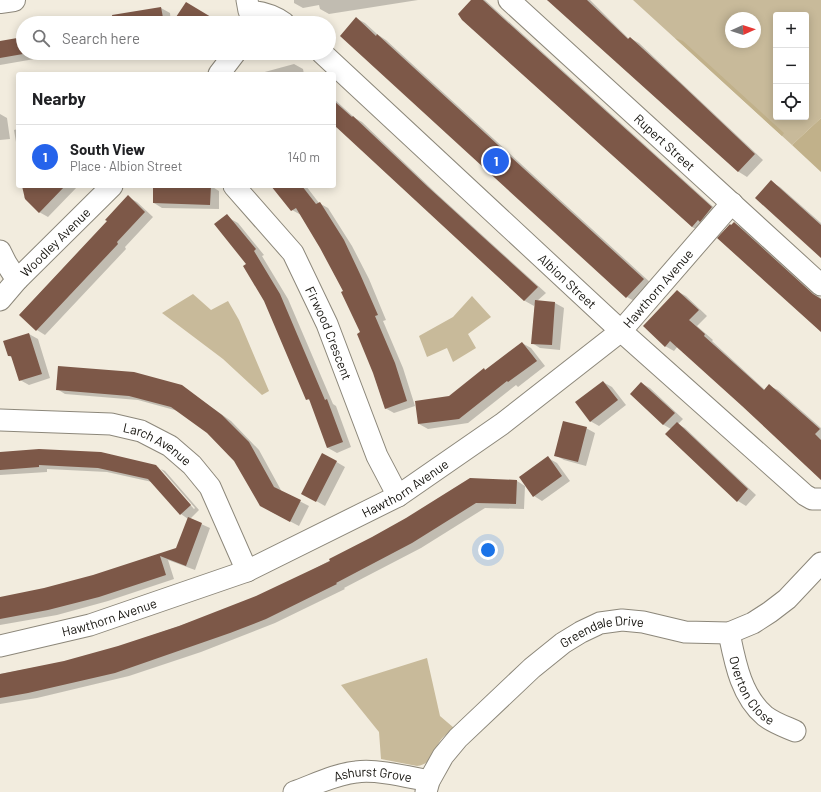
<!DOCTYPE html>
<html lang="en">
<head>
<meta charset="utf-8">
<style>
  body { margin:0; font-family:Barlow,sans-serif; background:#f2f2f2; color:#202124 }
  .controls { position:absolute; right:12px; top:12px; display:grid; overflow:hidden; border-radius:4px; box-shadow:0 2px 10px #0003 }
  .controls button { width:36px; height:36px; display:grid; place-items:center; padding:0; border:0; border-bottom:1px solid #e0e0e0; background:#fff; color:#202124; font:20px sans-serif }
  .compass { position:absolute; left:725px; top:12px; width:36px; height:36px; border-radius:50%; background:#fff; box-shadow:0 2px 10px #0003; rotate:87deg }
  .you { position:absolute; left:488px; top:550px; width:14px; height:14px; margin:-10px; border:3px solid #fff; border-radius:50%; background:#1a73e8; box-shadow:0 0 0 6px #1a73e833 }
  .badge { display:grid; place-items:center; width:26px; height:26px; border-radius:50%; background:#2563eb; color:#fff; font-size:13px; font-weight:700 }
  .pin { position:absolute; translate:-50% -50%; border:2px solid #fff; box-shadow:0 1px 4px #0006 }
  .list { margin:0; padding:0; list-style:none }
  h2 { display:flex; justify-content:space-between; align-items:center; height:52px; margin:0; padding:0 16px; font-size:17px }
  h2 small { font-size:13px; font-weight:400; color:#757577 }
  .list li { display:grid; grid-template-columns:26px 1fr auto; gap:12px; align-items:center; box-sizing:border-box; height:64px; padding:0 16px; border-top:1px solid #e0e0e0 }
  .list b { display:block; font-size:15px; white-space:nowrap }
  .list p { margin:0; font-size:13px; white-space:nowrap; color:#757577 }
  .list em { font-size:13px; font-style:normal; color:#757577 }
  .icon { flex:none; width:22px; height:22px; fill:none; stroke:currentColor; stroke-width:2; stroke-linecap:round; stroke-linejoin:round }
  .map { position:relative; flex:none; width:821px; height:792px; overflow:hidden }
  .search { position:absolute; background:#fff; box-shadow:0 2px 10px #0003; left:16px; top:16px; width:320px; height:44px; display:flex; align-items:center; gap:10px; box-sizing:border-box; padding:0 14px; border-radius:22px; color:#757577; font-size:15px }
  .panel { position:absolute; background:#fff; box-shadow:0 2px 10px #0003; left:16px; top:72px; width:320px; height:116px; border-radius:4px }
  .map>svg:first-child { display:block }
  .green { fill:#c8ba9a; fill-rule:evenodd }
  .forest { fill:#c1b18a }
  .shadow { fill:#0003 }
  .building { fill:#7d5848 }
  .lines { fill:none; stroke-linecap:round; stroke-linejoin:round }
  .street-casing { stroke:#8c877a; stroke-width:23 }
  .secondary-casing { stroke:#8c877a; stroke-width:24 }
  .street { stroke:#fff; stroke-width:21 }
  .secondary { stroke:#fff; stroke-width:22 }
  .labels { text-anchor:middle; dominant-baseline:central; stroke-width:4; stroke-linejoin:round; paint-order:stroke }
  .street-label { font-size:13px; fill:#14120d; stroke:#fefaee }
</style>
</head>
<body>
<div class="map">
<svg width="821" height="792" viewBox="0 0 821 792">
  <rect width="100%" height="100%" fill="#f2ecde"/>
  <path class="green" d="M633 0H821V118L792 145ZM776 15H806V117H776ZM731 18H755V42H731Z
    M193 294 211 310 228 301 239 320 269 391 262 395 223 359 162 313Z
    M472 296 491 317 468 334 476 348 453 362 447 348 427 357 419 336 453 317Z
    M427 658 440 716 454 728C450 732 443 736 440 741 433 752 432 764 417 766L381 759 379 732 341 685Z"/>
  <path class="forest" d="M675 38 683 41 784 133 782 136Z
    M821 118V172L792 145Z"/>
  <path class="shadow" d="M294 0H418L329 14 320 9 319 5 303 8 294 3Z
    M472 0H485L720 213 701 232 692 227Z
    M547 0H590L629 39 630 38 639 43 763 160 747 177 739 172 552 3Z
    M161 8 170 13 171 23H126Z
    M356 18 365 23 377 34 386 40 652 284 636 302 627 297 341 36Z
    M23 37V53H69L0 65V42L19 39V38Z
    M294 64 303 69 304 74H261V73Z
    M334 99 355 118 362 122 436 193 546 293 537 301 555 303 564 308 560 350 540 348 532 343 535 304 534 306 525 301 341 130 334 126Z
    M0 114 7 118 10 139 0 140Z
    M18 129V154L14 130Z
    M771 182 780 187 821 223V256Z
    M35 186H78L48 217 39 212 24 197Z
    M154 186H211L219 191V209L162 208 154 203Z
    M273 186H306L319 203 328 208 352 246 369 279 386 320 383 321 403 368 415 406 394 413 385 408 361 333 344 292 321 248 301 215 292 210Z
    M128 197 137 202 153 217 125 247 126 249 45 335 37 330 20 314 108 221Z
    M229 218 238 223 264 255 262 256 288 299 333 404 336 406 351 447 337 453 328 448 311 401 307 399 265 301 247 264Z
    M734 223 743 228 821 298V331L732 226Z
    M677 291 686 296 707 316 697 326 713 340 712 341 765 390 769 386 778 390 821 428V478L678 346 674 351 665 346Z
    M29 334 38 339 50 378 29 385 20 380 13 358 9 356 5 342Z
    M522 343 531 348 545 366 518 387 516 385 468 423 428 429 419 424 449 397 484 370H486Z
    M603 382 612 387 626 405 599 426 590 421Z
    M641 383 650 388 683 419 678 424 685 428 756 495 746 506 738 501 671 429 664 425 631 394Z
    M57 389 190 392 231 421 259 450 282 492 309 506 299 526 270 511 235 460 207 432 178 411 138 400 65 394Z
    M586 428 595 433 586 466 564 460 555 455Z
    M0 453 155 466 159 468H157L194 509 195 508 161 469 165 471 199 510 190 519 210 528 195 570 168 560 174 579 108 601 57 615 0 625V598L44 589 94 576 177 549 188 519 181 514 152 482 107 472 47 469V472L0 475Z
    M323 454 345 467 325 506 311 498Z
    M548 458 557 463 570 481 542 501 534 496Z
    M517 481 525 486 524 509 485 508 421 548 344 588 345 589 275 623 201 652 129 676 37 698 0 704V674L64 662 118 647 217 613 256 597 303 575 407 519Z"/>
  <path class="building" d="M471 0H483L712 207 700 222 698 220 692 227 462 20 458 14Z
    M547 0H587L628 39 630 37 679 82 755 154 738 172Z
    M186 2 221 23H172Z
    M161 7 164 23H113L112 15Z
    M356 17 376 36 377 34 644 279 626 298 340 36Z
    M23 37V54L0 58V41Z
    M334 101 352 117 353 116 428 187 538 287 524 301 334 125Z
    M771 180 821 225V258L755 198Z
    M22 186H65L39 213 25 199Z
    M153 186H211L210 205 153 203Z
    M271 186H302L316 204 320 202 344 240 360 274 378 315 375 316 395 363 407 401 385 409 373 373 357 334 360 332 341 292 343 291 320 248 296 208 291 211Z
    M128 195 145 212 117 242 118 244 36 331 19 315 107 221 105 220Z
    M227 214 256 249 254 251 280 294 325 400 327 399 343 442 327 448 309 399 306 400 264 301 243 266 246 264 214 224Z
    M734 222 813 294 821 299V332L717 238 730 224 731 225Z
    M677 290 699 310 689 320 705 334 704 336 764 390 769 384 820 429 815 434 821 440V480L742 406 670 341 665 347 643 326Z
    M535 300 555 302 552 345 531 344Z
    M29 333 42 374 19 381 11 356H8L3 341Z
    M522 342 537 361 508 382 507 381 459 419 418 424 415 401 449 396 484 368 485 370Z
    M58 366 134 372 182 385 222 415 249 442 274 487 301 500 290 522 260 506 234 461 207 433 171 407 129 396 56 390Z
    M603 381 618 400 590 422 575 402Z
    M641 382 675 413 663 425 630 394Z
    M563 421 587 427 578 462 554 456Z
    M677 422 748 489 737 502 665 434Z
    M39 449 101 452 156 465 191 505 180 515 148 479 98 468 39 465V467L0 470V452Z
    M322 453 337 461 316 502 301 494Z
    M548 456 562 476 533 497 519 477Z
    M470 478 517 480 516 504 476 503 412 543 336 583 337 584 266 619 230 633 115 673 28 693 0 698V674L64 661 118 646 179 626 256 596 330 561 329 559 372 537 406 518Z
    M188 517 202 523 186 566 160 556 166 575 99 597 48 610 0 619V597L44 588 93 575 176 548Z"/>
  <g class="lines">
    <g class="street-casing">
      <g id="street">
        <path d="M247 0 249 11C263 12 273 15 284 23"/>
        <path id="s1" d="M509 0 821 285"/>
        <path id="s2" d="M322 53 621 331 805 495 812 499H821"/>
        <path d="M219 74 235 53"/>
        <path id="s3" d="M234 186 293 253 327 324 377 456 398 496"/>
        <path d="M0 251 6 263 17 280"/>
        <path id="s4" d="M0 300 17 280 112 186"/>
        <path id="s5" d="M0 420 111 424 141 431 170 446 192 465 210 487 247 571"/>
        <path id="s6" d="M729 633C735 662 741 696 765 716 774 723 786 727 795 731"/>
        <path id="s7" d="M0 646 90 625 247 571 398 496 502 424 621 331 732 203"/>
        <path id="s8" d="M294 792C314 785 335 774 356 772 377 769 408 777 429 781"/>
        <path id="s9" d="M426 792 429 781 443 756 458 738 532 668 563 643 581 632 600 623 622 620 643 622 685 632 729 633 753 623 770 612 787 599 821 563"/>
      </g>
    </g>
    <g class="secondary-casing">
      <path id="secondary" d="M0 2 14 0"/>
    </g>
    <use href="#street" class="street"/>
    <use href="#secondary" class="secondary"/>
  </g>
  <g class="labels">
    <g class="street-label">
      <text stroke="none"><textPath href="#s1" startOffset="211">Rupert Street</textPath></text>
      <text stroke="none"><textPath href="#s4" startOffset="80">Woodley Avenue</textPath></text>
      <text stroke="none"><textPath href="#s2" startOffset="335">Albion Street</textPath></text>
      <text stroke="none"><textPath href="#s7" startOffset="761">Hawthorn Avenue</textPath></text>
      <text stroke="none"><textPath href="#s3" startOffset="177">Firwood Crescent</textPath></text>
      <text stroke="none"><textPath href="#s5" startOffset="162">Larch Avenue</textPath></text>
      <text stroke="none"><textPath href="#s7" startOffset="437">Hawthorn Avenue</textPath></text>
      <text stroke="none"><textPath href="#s7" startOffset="113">Hawthorn Avenue</textPath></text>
      <text stroke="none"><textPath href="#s9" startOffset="247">Greendale Drive</textPath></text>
      <text stroke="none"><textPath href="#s6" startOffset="63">Overton Close</textPath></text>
      <text stroke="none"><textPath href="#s8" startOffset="82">Ashurst Grove</textPath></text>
    </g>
  </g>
</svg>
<div class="controls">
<button>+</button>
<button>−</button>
<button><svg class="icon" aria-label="locate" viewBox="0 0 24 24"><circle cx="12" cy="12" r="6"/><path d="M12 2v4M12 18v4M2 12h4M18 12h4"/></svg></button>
</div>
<svg class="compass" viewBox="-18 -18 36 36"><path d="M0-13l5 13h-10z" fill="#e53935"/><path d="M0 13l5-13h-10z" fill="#757577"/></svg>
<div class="you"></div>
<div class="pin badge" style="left:496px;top:161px">1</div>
<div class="search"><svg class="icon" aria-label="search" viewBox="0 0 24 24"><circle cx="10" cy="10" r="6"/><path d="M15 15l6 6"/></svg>Search here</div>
<section class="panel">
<h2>Nearby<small></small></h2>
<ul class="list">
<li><span class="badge">1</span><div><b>South View</b><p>Place · Albion Street</p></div><em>140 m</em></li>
</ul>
</section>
</div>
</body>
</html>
